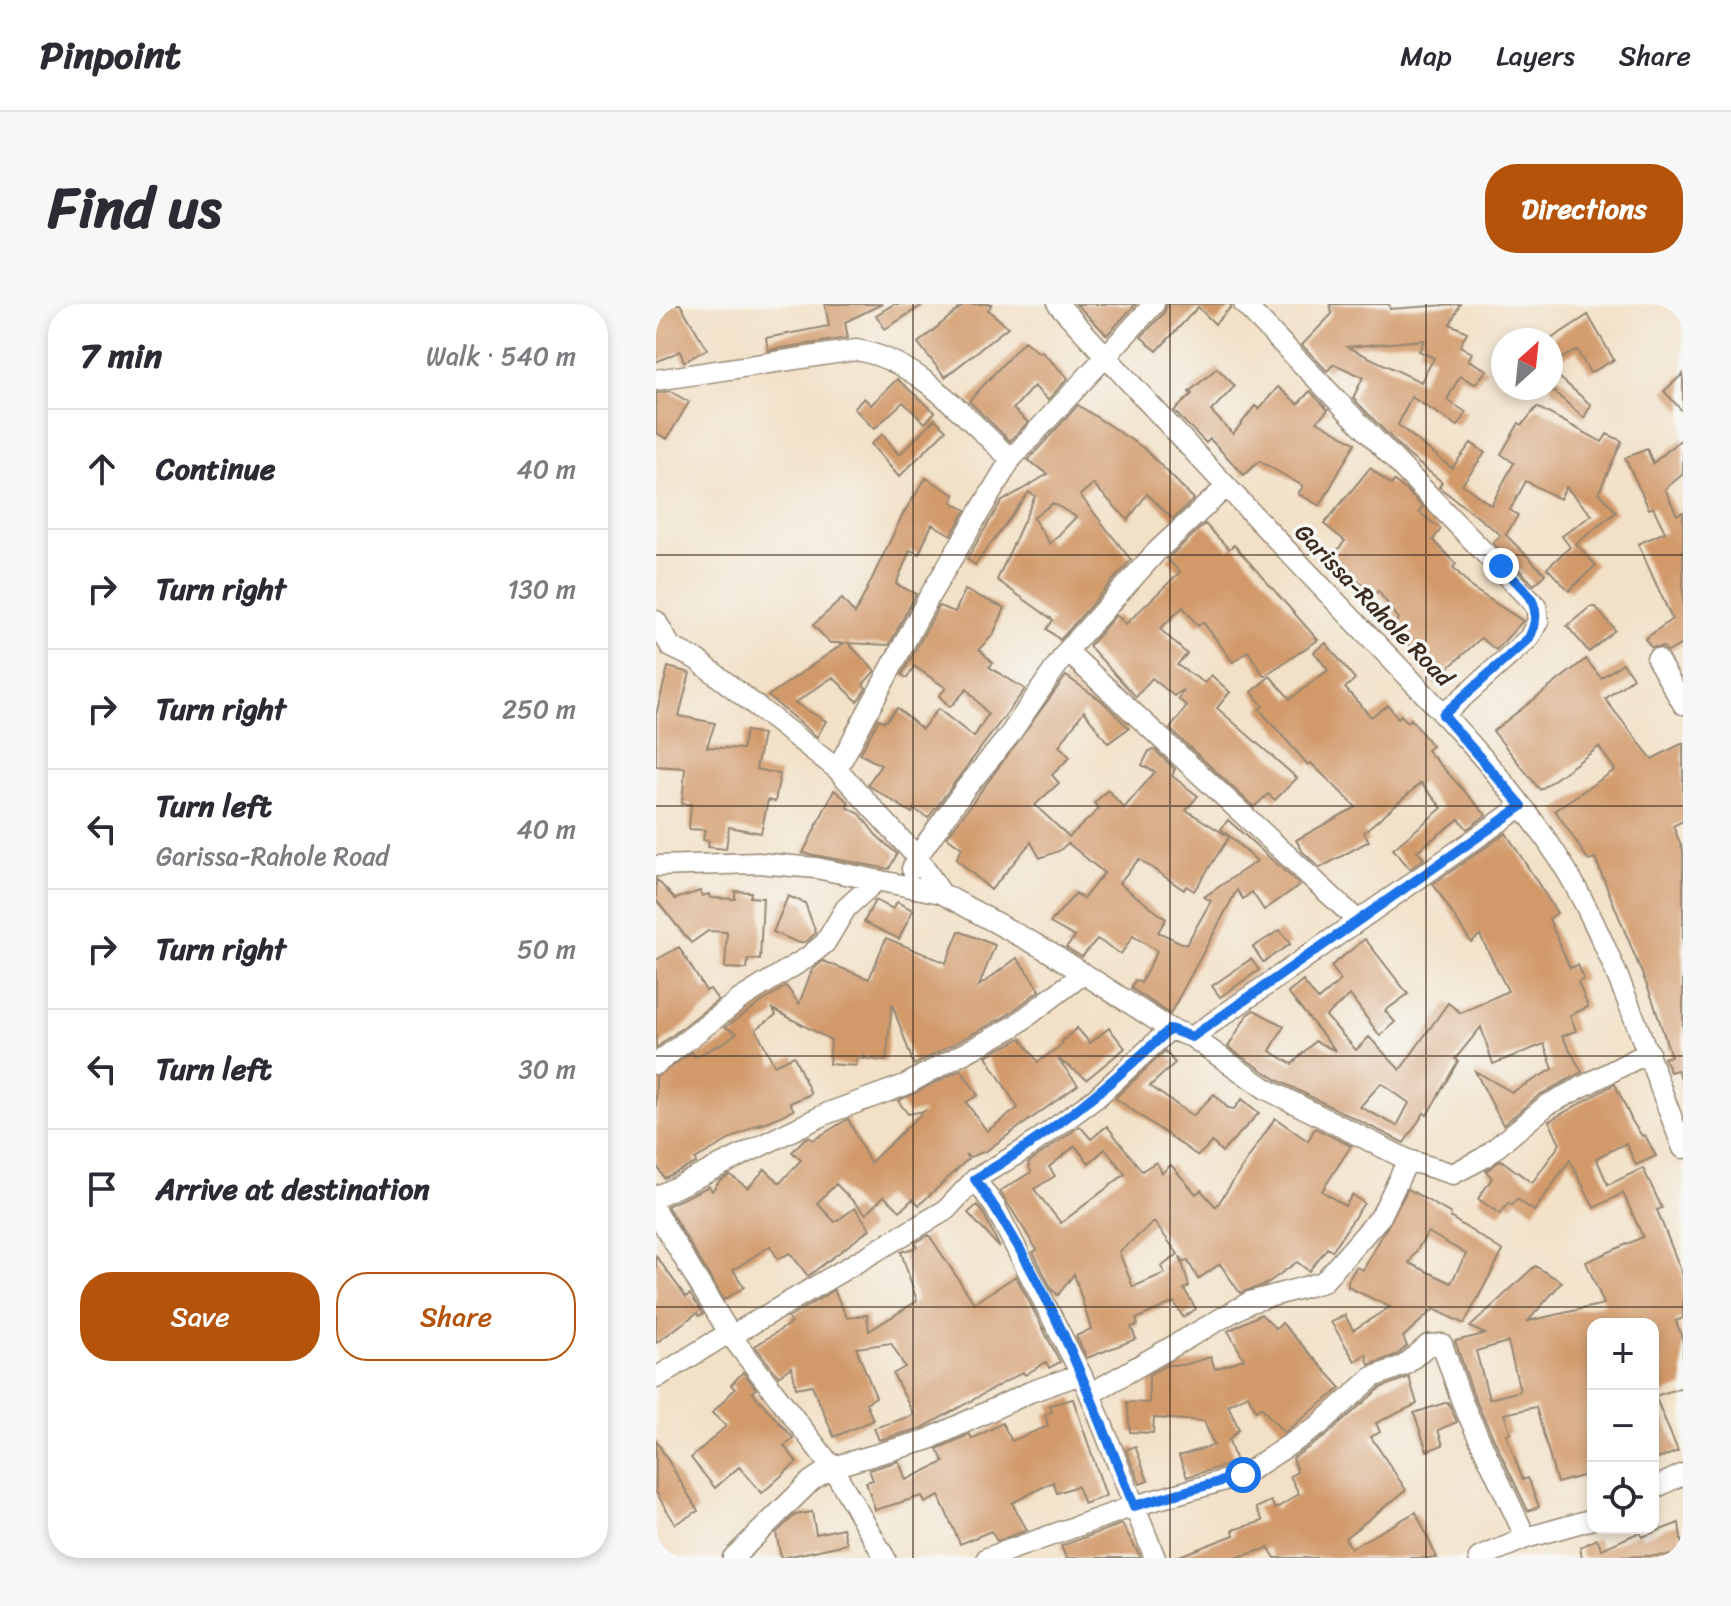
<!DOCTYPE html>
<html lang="en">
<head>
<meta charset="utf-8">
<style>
  body { margin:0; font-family:Sriracha,sans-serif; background:#f7f7f7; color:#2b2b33 }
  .controls { position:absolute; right:24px; bottom:24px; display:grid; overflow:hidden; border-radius:16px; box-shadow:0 4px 12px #0003 }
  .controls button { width:72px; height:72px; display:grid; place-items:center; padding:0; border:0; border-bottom:2px solid #e1e1e2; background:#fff; color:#2b2b33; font:40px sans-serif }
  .compass { position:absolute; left:835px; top:24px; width:72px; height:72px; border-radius:50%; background:#fff; box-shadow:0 4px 12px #0003; rotate:27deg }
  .stop { position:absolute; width:24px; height:24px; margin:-18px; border:6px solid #1a73e8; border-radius:50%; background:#fff }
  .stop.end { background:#1a73e8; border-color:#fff; box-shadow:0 2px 8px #0008 }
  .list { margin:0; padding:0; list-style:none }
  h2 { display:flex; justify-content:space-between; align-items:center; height:104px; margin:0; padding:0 32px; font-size:34px }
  h2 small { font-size:26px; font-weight:400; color:#7c7c81 }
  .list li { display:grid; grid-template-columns:52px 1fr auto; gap:24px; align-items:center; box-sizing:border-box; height:120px; padding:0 32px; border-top:2px solid #e1e1e2 }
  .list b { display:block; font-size:30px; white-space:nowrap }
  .list p { margin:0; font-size:26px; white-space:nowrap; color:#7c7c81 }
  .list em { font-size:26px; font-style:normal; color:#7c7c81 }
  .actions { display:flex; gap:16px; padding:24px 32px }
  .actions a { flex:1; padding:18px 0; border:2px solid #b45309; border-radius:32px; text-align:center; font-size:28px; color:#b45309 }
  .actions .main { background:#b45309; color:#fff }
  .icon { flex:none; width:44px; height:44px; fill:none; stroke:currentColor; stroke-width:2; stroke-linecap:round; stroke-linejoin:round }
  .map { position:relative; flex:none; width:1027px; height:1254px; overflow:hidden; border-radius:32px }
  header { display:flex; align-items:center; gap:48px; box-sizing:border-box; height:112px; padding:0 40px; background:#fff; border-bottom:2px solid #e1e1e2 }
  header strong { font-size:38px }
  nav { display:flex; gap:44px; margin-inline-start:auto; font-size:28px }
  .intro { display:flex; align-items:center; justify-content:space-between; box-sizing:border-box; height:192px; padding:0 48px }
  h1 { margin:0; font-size:56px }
  .button { padding:20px 36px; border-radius:32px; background:#b45309; color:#fff; font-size:28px; font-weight:700 }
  main { display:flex; gap:48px; padding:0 48px }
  aside { flex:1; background:#fff; border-radius:32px; box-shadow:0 4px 12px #0003 }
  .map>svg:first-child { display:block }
  .building { fill:#d29a6a; fill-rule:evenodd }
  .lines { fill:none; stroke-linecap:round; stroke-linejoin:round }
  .minor-casing { stroke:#968672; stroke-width:23 }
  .minor { stroke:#fff; stroke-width:20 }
  .route { stroke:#1a73e8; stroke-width:10 }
  .grid { fill:none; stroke:#3b2a1e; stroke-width:2; stroke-opacity:0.55 }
  .labels { text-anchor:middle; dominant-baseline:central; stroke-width:7; stroke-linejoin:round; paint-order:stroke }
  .street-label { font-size:24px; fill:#3b2a1e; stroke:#f6f6f2 }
</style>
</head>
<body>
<header>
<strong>Pinpoint</strong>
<nav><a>Map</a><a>Layers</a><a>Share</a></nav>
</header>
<div class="intro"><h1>Find us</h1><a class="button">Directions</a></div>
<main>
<aside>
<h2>7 min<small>Walk · 540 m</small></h2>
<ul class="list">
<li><svg class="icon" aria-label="ahead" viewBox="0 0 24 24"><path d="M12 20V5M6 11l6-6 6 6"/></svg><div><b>Continue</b></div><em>40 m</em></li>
<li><svg class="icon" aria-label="right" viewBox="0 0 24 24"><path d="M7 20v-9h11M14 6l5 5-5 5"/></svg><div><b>Turn right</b></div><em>130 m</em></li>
<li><svg class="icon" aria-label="right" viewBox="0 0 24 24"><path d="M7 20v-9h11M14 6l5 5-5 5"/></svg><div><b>Turn right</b></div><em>250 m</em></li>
<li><svg class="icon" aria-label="left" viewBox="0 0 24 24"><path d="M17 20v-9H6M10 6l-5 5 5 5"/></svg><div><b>Turn left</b><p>Garissa-Rahole Road</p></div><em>40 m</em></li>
<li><svg class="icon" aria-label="right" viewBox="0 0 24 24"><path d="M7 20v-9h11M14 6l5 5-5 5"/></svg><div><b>Turn right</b></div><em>50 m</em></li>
<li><svg class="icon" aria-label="left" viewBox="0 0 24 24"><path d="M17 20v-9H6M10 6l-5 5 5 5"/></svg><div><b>Turn left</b></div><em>30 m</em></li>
<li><svg class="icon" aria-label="arrive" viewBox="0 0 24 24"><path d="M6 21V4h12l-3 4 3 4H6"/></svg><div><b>Arrive at destination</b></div></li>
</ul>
<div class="actions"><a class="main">Save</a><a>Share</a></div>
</aside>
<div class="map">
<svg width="1027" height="1254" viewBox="0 0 1027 1254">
  <rect width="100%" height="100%" fill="#f6f6f2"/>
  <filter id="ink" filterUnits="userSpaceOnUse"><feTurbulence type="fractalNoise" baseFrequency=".0125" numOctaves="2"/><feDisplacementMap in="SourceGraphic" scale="16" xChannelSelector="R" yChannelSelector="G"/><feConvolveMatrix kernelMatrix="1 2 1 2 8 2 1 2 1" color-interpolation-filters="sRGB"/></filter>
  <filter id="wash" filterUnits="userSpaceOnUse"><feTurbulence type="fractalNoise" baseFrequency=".006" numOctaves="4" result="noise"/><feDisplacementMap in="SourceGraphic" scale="32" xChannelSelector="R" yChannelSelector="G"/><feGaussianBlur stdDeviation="1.8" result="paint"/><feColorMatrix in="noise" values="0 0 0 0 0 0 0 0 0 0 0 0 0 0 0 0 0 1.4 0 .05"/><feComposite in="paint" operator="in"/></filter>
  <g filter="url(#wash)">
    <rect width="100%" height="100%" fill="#f2e1c7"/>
    <g id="blocks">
      <path class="building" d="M0 0H24L51 45 28 58 24 47 0 58Z
        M169 0H226L189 18 192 34 112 46 110 34 173 22Z
        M238 0H268L229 25 220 11Z
        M309 0H336L332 6 352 23 289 73 262 39Z
        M420 0H480L451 31Z
        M511 0H575V3L559 20 542 3 501 47 485 33 508 9Z
        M674 0H733L734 5 804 0 794 20 811 28 804 42 816 49 812 56 831 66 819 80 804 72 791 96 810 108 802 122 755 93 742 121 796 164 815 139 829 149 806 180 835 201 858 159 845 150 863 119 866 121 881 103 946 138 951 130 966 137 943 188 960 208 920 240 940 261 913 287 891 264 914 243 906 232 936 211 910 183 904 195 870 177 854 206 862 211 850 231 889 270 878 281 837 239 845 231 783 183 786 178 751 150 697 94 707 73 678 60 671 67 646 41 676 10ZM768 36 763 47 778 54 765 78 691 43Z
        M932 11 958 56 934 69 921 46 895 60V35Z
        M368 37 383 49 385 47 412 74 392 96 378 82 357 105 372 118 354 137 313 97Z
        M561 64 579 82 555 107 577 130 599 102 603 105 622 83 642 100 654 87 672 106 661 117 699 139 664 202 642 190 647 182 603 157 588 171 554 135 550 139 518 107 536 90 533 88Z
        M895 66 935 101 928 114 895 85Z
        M1027 70V108L1008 87Z
        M241 75 279 108 269 119 247 98 218 125 198 104 208 94 215 101Z
        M14 87 33 98 11 135 0 129V89Z
        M422 101 489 145 538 195 517 215 491 190 472 216 437 180 424 191 475 256 404 336 391 325 397 316 341 276 379 192 373 188 319 261 311 255 345 198 392 170 372 156ZM397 199 420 213 394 240 377 214Z
        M279 115 290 126 243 173 215 140 227 130 243 151Z
        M1027 134V170L1009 185 1021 211 1027 208V339L1012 348 1007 343H995L989 335 1016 315 982 240 1009 228 997 203 993 205 969 154 991 145 997 159Z
        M714 164 735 181 738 177 750 186 767 203 763 208 785 225 777 236 800 260 797 263 816 284 867 317 840 346 825 334 780 375 737 321 743 315 722 287 712 296 702 285 707 280 675 254 689 237 668 220Z
        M270 174 299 191 296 198 310 206 295 231 276 220 263 250 254 246 240 280 260 290 233 341 192 339 219 367 207 380 210 384 204 394 201 397 177 373 139 399 170 417 161 433 112 392 188 339H174L157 321 186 295 199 310 247 210Z
        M549 220 573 245 578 241 662 336 608 372 592 347 577 358 547 318 542 322 527 303 504 325 531 350 521 361 549 379 555 371 574 388 561 404 641 474 619 496 612 490 598 503 514 425 531 402 522 395 528 385 518 392 496 374 480 393 433 342 460 311 470 320 524 268 511 255Z
        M309 286 349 304 337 331 323 345 337 359 333 363 369 385 272 514 258 505 256 509 215 483 212 480 225 461 204 450 223 415 229 418 241 404 266 425 282 405 318 433 332 410 311 385 294 403 283 392 290 384 258 362 251 374 246 371 283 302 299 308Z
        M934 303H940L959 326 933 348 911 322Z
        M670 339 699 375 689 384 715 413 732 401 742 414 745 411 751 418 755 415 776 442 771 446 830 511 811 525 803 515 761 547 768 555 754 565 737 545 786 504 765 479 708 528 713 537 664 564 647 548 640 536 700 503 655 459 652 461 603 405 607 402 596 388 614 372 634 395 672 366 658 348Z
        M930 355 945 374 967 359 977 374 949 395 996 455 1027 439V517L1017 522 1027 546V778L1021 766 1014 768 1008 754 1015 752 996 694 939 554 933 557 899 506 959 466 943 443 884 486 837 427Z
        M12 363 34 369 23 412 59 419 51 443 86 445 90 427 107 430 100 465 124 470 119 498 112 496 105 529 73 523 70 545 52 543 53 537 47 536 49 526 33 525 35 500H26L29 464 0 462V411Z
        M410 372 446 397 473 424 452 439 428 407 403 442 414 453 396 471 403 479 379 501 413 533 443 505 438 499 452 486 468 504 499 468 486 461 493 447 499 446 519 465 516 472 542 492 530 506 573 533 538 587 530 582 528 586 483 555 463 579 510 615 502 628 530 641 555 597 548 593 601 557 565 525 572 516 644 581 608 606 596 588 587 595 581 586 514 710 475 684 479 676 485 679 501 647 477 632 465 650 441 635 426 653 410 643 419 633 394 619 420 589 427 595 448 569 412 539 403 547 384 554 375 538 335 586 300 555 306 544 291 533Z
        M178 486 193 498 191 503 204 510 220 531 241 550 233 565 147 549Z
        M850 529 901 609 893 615 914 664 922 661 928 675 922 678 932 703 914 711 920 727 906 732 926 768 883 791 847 821 819 767 856 788 897 765 888 740 837 760 825 723 799 755 802 757 771 811 768 809 748 839 621 776 572 743 591 711 598 706 628 722 614 747 636 760 659 737 680 747 632 689 647 677 662 696 685 676 675 662 709 635 752 690 729 707 739 718 724 732 694 691 670 712 700 746 713 733 744 766 792 699 805 709 852 687 824 631 815 638 777 580ZM725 779 753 799 741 822 704 803Z
        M0 575 19 595 44 587 46 592 53 590 54 594 79 595V587L95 588 94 593 107 594 104 656 92 655 91 665 69 664 71 628 52 627 35 639 0 596Z
        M132 592 149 599 160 629 151 637 143 639 117 628Z
        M219 596 237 605 241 598 257 606 243 635 208 618Z
        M624 626 634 640 607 658 597 643Z
        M303 627 339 641 323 682 361 654 384 686 350 712 258 761 236 700 230 757 211 755 207 750 208 755 201 754 200 762 173 760 175 736 117 705 120 711 100 725 118 761 138 752 155 790 134 799 138 806 102 822 105 818 39 855 40 859 8 874 0 860V773L36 748 39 753 67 739 81 729 69 723 130 682 143 700 156 666 167 657 213 675 230 634 290 659Z
        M23 643 50 687 54 685 62 696 0 744V656Z
        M595 655 603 666 564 693 556 682Z
        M421 724 434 739 453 724 469 744 431 775 402 755 422 781 330 847 314 853 309 850 312 855 263 901 257 895 244 907 228 892 210 910 180 880 161 899 179 918 199 904 214 925 152 972 134 949 122 955 114 942 77 966 88 983 68 996 11 902 53 882 56 887 64 876 74 871 92 884 109 865 124 879 145 856 136 848 148 835 153 833 157 836 192 815 214 859 268 807 252 810 242 797 305 766 322 791 310 798 331 827 362 804 330 752 365 734 382 758 407 740 405 738Z
        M509 747 519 759 494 782 537 812 558 790 572 804 578 805 586 795 603 809 566 848 556 838 542 852 459 794Z
        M959 780 976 817 986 832 989 831 1000 852 980 861 970 839 940 854 952 881 987 864 1006 904 1001 906 1027 972V1014L1020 1017 1027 1037V1083L999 1092 1022 1147 997 1157V1020H937V1169L901 1179 880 1103 848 1110 855 1129 850 1130 867 1176 872 1174 883 1203 872 1207 818 1093 799 1037 829 1030 814 1023 879 962 906 978 872 1017 948 1000 930 958 987 933 967 889 938 904 914 856 878 907 861 895 856 901 852 899 844 910 822 895 836 874 830 867 845 856 876 879 904 840 893 817ZM852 1038 864 1087 833 1095 820 1047Z
        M619 814 652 837 659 824 695 842 666 887 689 902 696 891 708 899 676 947 671 944 653 967 641 958 610 980 584 989 564 960 542 975 532 957 528 958 524 952 533 982 528 985 540 1005 527 1013 518 998 480 1015 482 1021 475 1023 480 1035 431 1054 420 1032 435 1025 418 970 402 991 396 986 377 948 381 946 344 887 375 868 372 859 424 822 435 835 451 822 486 867 500 858 506 869 515 861 540 890 545 886 560 903ZM419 842 433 859 449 845 469 870 405 919 378 885 399 872 393 863ZM498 918 522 950 505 963 509 969 477 983 463 948Z
        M752 885 795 910 794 913 847 947 808 1020 778 1005 747 1033 751 1042 742 1050 713 1061 710 1050 699 1057 675 1018 689 1011 697 1026 734 1003 692 983V977L700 963 707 966ZM772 928 810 950 795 979 753 959Z
        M321 901 328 910 344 944 312 909Z
        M273 931 318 999 360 972 404 1058 393 1064 390 1058 369 1071 367 1068 266 1124 223 1136 218 1124 258 1111 237 1070 249 1063 235 1039 200 1044 220 1093 210 1099 217 1116 178 1133 156 1081 140 1084 136 1063 122 1072 99 1042 135 1019 132 1014 178 986 191 1014 211 1011 213 1027 261 997 245 948 261 943 259 939Z
        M0 952 30 993 34 990 47 1010 43 1012 41 1009 0 1039Z
        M605 1010 620 1025 626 1019 685 1084 628 1129 605 1103 600 1107 592 1091 572 1101 583 1125 573 1136 580 1158 531 1173 523 1152 558 1141 548 1117 498 1114 497 1129 474 1128 471 1098 493 1099V1071L511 1061H528L555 1053 559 1065 588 1055 572 1027Z
        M87 1068 100 1085 96 1088 137 1134 128 1142 141 1158 106 1189 83 1163 59 1184 35 1154 70 1122 56 1109 79 1085 75 1081Z
        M753 1073 761 1100 720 1119 724 1128 715 1133 750 1186 689 1234 695 1244 760 1208 781 1254H619L613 1244 579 1254H518L578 1231 577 1226 607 1217 600 1204 615 1197 619 1205 643 1190 634 1172 641 1168 637 1154 670 1132 724 1084Z
        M417 1095 450 1192 428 1200 421 1182 401 1189 397 1178 356 1199 371 1226 341 1237 335 1227 304 1240 283 1192 269 1199 266 1192 219 1206 210 1178 217 1176 213 1166 243 1157 250 1176 288 1158 281 1145 314 1130 316 1135 346 1119 356 1137 392 1122 389 1110 396 1108 394 1101Z
        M792 1098 801 1118 782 1126 787 1141 771 1147 758 1109Z
        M0 1136 42 1207 19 1220 0 1188Z
        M479 1142 492 1177 484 1180 470 1146Z
        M156 1208 160 1230 187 1224 191 1240 125 1254 120 1229 139 1211Z
        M1023 1219 1027 1251 926 1254 924 1243 941 1235 946 1245 984 1228 986 1233Z
        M466 1220 485 1254H410L405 1242Z"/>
    </g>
  </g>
  <g filter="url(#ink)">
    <use href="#blocks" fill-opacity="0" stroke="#968672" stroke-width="2"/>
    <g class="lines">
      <g class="minor-casing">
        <path id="minor" d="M402 0C494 101 587 201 682 300 763 385 853 470 913 571 960 653 993 756 1027 844
          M588 0 880 302 882 317 873 334 787 411
          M0 76 200 46C263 56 309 114 355 155
          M0 317 15 343 40 355 181 465 261 553 256 565
          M411 347 501 247 570 183
          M1001 355 1027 400
          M181 465 273 293 355 155 498 0
          M0 562 102 559 160 564 285 589 394 648 514 725 536 733 610 785 752 856 797 870 829 853 891 801 993 748
          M285 589 261 553 309 485 352 433 411 347 701 616
          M536 733 866 502
          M0 760 83 696 152 653 169 639 190 604 219 578
          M319 875 339 903 425 1070
          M0 893 172 809 249 781 357 723 427 670
          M0 908 75 1032 176 1163 229 1254
          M0 1074 66 1033 75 1032 290 906 319 875 368 846 440 794 514 725
          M434 1090 499 1254
          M997 1185 1027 1170
          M77 1254 155 1177 176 1163 271 1136 374 1088 425 1070 434 1090 594 998 667 978 725 912 752 856
          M331 1254 478 1202 587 1171 662 1122 717 1073 749 1061 772 1041 786 1040 806 1098 870 1234
          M823 1254 870 1234 937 1215"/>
      </g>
      <use href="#minor" class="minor"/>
    </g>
  </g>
  <g class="lines" filter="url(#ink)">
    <path class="route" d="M587 1171 478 1202C434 1090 390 973 319 875 393 832 451 783 514 725L536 733 866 502 787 411 873 334C891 299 868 287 845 262"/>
  </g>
  <path class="grid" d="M257 0V1254M514 0V1254M770 0V1254M0 251H1027M0 502H1027M0 752H1027M0 1003H1027"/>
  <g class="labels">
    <g class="street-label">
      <text transform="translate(718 301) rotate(46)">Garissa-Rahole Road</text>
    </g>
  </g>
</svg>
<div class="controls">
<button>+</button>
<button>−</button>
<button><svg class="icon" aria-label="locate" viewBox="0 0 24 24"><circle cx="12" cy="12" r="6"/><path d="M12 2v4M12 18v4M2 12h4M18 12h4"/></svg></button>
</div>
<svg class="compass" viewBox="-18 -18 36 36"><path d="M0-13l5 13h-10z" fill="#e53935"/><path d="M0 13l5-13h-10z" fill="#7c7c81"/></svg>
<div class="stop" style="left:587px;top:1171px"></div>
<div class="stop end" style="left:845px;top:262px"></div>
</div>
</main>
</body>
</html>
